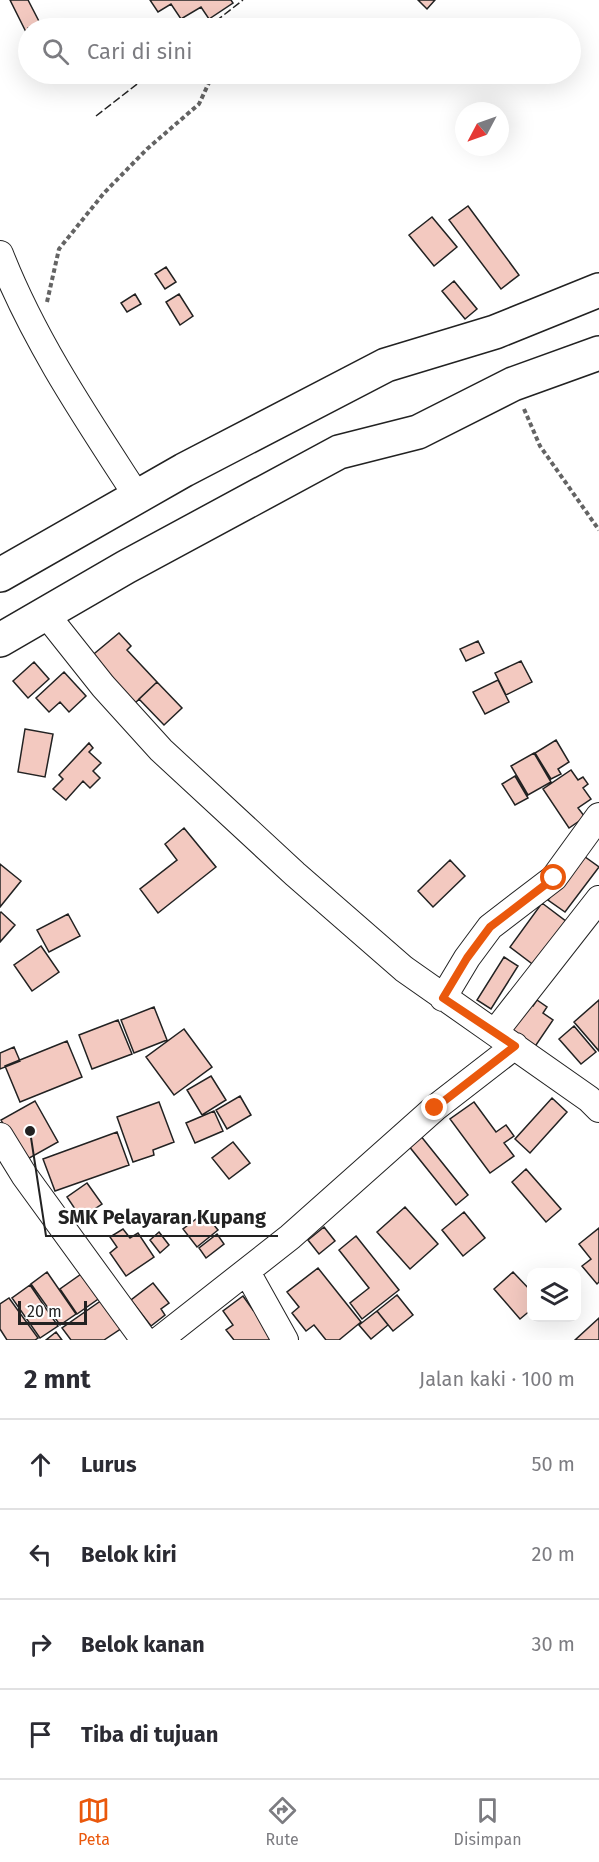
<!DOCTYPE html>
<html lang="id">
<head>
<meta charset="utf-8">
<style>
  body { margin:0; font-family:"Fira Sans",sans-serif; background:#f7f7f7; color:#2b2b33 }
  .controls { position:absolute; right:18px; bottom:18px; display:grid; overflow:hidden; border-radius:12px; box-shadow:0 6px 24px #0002 }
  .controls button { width:54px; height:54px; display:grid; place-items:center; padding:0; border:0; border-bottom:2px solid #e1e1e2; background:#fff; color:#2b2b33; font:30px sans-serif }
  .compass { position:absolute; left:455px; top:102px; width:54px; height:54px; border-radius:50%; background:#fff; box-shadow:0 6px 24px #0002; rotate:229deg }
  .scale { position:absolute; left:18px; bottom:15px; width:69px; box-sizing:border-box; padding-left:6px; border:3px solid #222; border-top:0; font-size:16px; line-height:21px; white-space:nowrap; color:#222; -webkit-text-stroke:4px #fff; paint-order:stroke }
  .stop { position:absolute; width:18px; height:18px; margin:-14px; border:4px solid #ea580c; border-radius:50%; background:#fff }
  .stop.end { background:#ea580c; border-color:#fff; box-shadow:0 2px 6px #0008 }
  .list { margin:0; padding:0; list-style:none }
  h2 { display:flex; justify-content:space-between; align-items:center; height:78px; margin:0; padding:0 24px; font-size:26px }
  h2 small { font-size:20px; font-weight:400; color:#7c7c81 }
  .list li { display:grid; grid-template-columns:39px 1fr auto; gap:18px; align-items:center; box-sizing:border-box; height:90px; padding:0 24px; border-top:2px solid #e1e1e2 }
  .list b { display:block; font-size:22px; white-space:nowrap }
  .list em { font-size:20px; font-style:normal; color:#7c7c81 }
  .icon { flex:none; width:33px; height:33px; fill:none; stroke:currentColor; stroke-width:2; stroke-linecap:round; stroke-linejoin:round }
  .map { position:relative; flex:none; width:599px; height:1340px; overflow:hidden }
  .search { position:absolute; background:#fff; box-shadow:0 6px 24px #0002; left:18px; right:18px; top:18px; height:66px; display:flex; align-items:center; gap:15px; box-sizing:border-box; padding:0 21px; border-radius:33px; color:#7c7c81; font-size:22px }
  .sheet { height:438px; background:#fff }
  nav { display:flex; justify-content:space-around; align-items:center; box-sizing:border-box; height:84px; border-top:2px solid #e1e1e2; background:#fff; font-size:16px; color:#7c7c81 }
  nav a { display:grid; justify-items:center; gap:3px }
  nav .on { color:#ea580c }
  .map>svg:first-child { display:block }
  .building { fill:#f3c9c0; stroke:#222; stroke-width:1.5 }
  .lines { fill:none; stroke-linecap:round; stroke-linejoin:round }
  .minor-casing { stroke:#222; stroke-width:28 }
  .highway-casing { stroke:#222; stroke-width:36 }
  .path { stroke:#646464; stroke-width:4; stroke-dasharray:4.5 3; stroke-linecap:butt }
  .minor { stroke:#fff; stroke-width:26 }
  .highway { stroke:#fff; stroke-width:33 }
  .fence { stroke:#222; stroke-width:1.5; stroke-dasharray:8 3; stroke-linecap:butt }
  .route { stroke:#ea580c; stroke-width:8 }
  .leader { fill:none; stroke:#222; stroke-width:2 }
  .callout-dot { fill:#222; stroke:#fff; stroke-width:2 }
  .callout-label { font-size:20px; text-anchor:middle; font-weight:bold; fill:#222; stroke:#fff; stroke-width:4.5; stroke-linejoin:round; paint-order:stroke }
</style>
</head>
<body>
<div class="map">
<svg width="599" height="1340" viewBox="0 0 599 1340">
  <rect width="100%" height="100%" fill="#fff"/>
  <path class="building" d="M10 0H28L42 27 54 20 58 28H28V36Z
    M150 0H231L233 3 209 19 201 7 181 19 171 4 158 12Z
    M418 0H435L427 9Z
    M468 206 519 275 501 289 449 220Z
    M432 217 457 247 434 266 409 235Z
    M166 267 176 282 165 289 155 274Z
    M454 281 477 309 465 319 442 291Z
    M135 294 141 304 127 312 121 303Z
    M179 294 193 316 180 325 166 302Z
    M119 633 131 646 127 650 157 682 133 705 89 658Z
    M478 641 484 653 466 661 460 649Z
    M521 661 532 682 506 695 495 673Z
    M34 662 49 679 28 698 13 681Z
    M64 672 86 696 69 712 60 702 49 712 36 698Z
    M498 680 509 702 485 714 473 692Z
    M157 682 182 708 164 725 139 699Z
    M25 729 53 734 45 777 18 772Z
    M556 740 569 762 558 769 561 774 551 779 535 753Z
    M89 743 93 748 89 752 101 763 93 771 100 778 90 788 83 781 66 800 53 789 63 779 59 775Z
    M534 753 551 782 528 795 511 766Z
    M571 770 578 780 583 777 588 784 583 788 591 799 578 808 585 817 569 828 543 789Z
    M515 776 528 798 515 805 502 784Z
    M184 828 216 867 158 913 140 889 177 860 165 844Z
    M581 854 599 867 565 912 548 900Z
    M450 860 465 876 433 907 418 891Z
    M0 864 21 881 0 907Z
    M542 903 567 922 535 966 510 947Z
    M1 912 15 925 0 942V913Z
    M68 914 80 936 49 952 37 930Z
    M41 946 59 972 32 991 14 965Z
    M504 957 518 966 491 1009 477 1000Z
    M537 1000 547 1007 543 1013 553 1020 534 1048 511 1032 530 1004 533 1006Z
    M599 1000V1051L574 1022Z
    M154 1007 167 1040 134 1053 121 1020Z
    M118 1020 132 1054 92 1069 79 1035Z
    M574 1026 596 1052 581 1064 559 1039Z
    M184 1029 212 1067 174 1095 146 1057Z
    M67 1041 82 1077 20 1102 5 1066Z
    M14 1047 20 1061 0 1069V1053Z
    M211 1076 226 1100 202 1115 187 1090Z
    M240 1096 251 1115 227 1129 216 1110Z
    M552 1098 567 1112 530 1153 515 1139Z
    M35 1101 58 1142 24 1161 1 1120Z
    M159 1102 174 1142 153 1150 154 1155 133 1162 117 1117Z
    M474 1102 496 1132 506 1125 514 1136 504 1143 514 1156 490 1173 450 1119Z
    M214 1111 223 1131 195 1143 186 1123Z
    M117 1132 129 1165 55 1191 43 1159Z
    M420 1135 468 1195 456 1205 408 1145Z
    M233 1142 250 1163 229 1179 212 1158Z
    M526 1169 561 1209 546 1222 512 1182Z
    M87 1183 102 1204 81 1218 67 1197Z
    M405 1207 438 1244 410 1269 377 1232Z
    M464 1212 485 1238 463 1256 442 1230Z
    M204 1213 218 1230 197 1247 183 1229Z
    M324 1227 335 1241 319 1254 308 1240Z
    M599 1228V1282L597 1284 582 1266 591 1259 579 1244Z
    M123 1229 130 1238 138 1233 154 1257 126 1276 110 1253 117 1247 110 1237Z
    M159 1232 169 1245 160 1253 150 1240Z
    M217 1234 224 1244 206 1258 199 1248Z
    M356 1236 399 1290 362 1319 350 1303 369 1288 339 1250Z
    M318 1268 361 1322 339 1340H326L314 1325 306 1331 292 1313 299 1307 287 1292Z
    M47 1272 76 1314 60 1325 31 1284Z
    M84 1272 101 1297 77 1314 60 1289Z
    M513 1272 532 1292V1309L520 1319 494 1289Z
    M153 1283 169 1303 161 1309 165 1315 151 1326 131 1300Z
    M30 1285 58 1326 40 1338 12 1298Z
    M397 1295 413 1315 393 1331 377 1311Z
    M243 1296 253 1310 256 1307 277 1335 270 1340H234L226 1330 233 1325 223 1311Z
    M9 1298 38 1338 35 1340H7L0 1329V1304Z
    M102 1300 122 1328 104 1340H71L62 1328Z
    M377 1311 388 1325 371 1339 359 1325Z
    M599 1318V1340H575Z
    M56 1332 62 1340H46Z"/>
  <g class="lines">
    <g class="minor-casing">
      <path id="minor" d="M0 254C34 341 87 419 137 496
        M45 613 103 686 161 750 295 874 404 969 589 1099 599 1109
        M443 998 467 958 490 927 554 878 599 816
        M495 1032 599 899
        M0 1136 24 1175 144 1340
        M247 1272 285 1340
        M159 1340 290 1237 435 1108 515 1046"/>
    </g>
    <g class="highway-casing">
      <path id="highway" d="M0 575 184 470 386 365 495 332 599 290
        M0 640 126 567 339 452 418 432 513 384 599 353"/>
    </g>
    <path class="path" d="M47 302 59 249 104 193 147 149 199 104 213 74
      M524 409 540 446 599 530"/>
    <use href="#minor" class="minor"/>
    <use href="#highway" class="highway"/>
    <path class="fence" d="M207 28 243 0
      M96 116 150 74"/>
  </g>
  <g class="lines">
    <path class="route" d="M435 1108 515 1046 443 998 467 958 490 927 554 878"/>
  </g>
  <path class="leader" d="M30 1131L46 1236H278"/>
  <circle class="callout-dot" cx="30" cy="1131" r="6"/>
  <g class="callout-label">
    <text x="162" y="1224">SMK Pelayaran Kupang</text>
  </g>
</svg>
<div class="controls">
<button><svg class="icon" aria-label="layers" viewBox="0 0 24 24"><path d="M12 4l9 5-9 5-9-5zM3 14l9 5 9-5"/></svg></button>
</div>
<svg class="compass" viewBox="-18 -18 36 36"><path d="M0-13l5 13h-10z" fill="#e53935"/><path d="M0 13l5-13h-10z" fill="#7c7c81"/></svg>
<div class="scale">20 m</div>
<div class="stop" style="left:554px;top:878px"></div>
<div class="stop end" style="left:435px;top:1108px"></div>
<div class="search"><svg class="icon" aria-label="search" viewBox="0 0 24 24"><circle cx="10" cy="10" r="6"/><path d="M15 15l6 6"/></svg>Cari di sini</div>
</div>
<section class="sheet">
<h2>2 mnt<small>Jalan kaki · 100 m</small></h2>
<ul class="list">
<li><svg class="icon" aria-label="ahead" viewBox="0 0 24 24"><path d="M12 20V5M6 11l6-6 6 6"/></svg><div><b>Lurus</b></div><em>50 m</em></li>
<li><svg class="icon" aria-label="left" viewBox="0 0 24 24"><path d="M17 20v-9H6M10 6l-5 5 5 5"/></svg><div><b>Belok kiri</b></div><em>20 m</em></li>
<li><svg class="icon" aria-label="right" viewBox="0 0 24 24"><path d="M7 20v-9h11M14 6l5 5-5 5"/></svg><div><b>Belok kanan</b></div><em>30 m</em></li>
<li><svg class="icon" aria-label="arrive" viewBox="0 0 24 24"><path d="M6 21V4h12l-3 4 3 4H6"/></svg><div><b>Tiba di tujuan</b></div></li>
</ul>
</section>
<nav>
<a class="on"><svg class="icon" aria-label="map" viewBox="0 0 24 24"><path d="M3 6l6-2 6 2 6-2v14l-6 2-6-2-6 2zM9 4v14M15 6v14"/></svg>Peta</a>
<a><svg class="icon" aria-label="directions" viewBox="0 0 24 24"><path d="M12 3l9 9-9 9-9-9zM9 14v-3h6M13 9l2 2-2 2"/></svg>Rute</a>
<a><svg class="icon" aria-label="saved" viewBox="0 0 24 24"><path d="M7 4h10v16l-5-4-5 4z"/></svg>Disimpan</a>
</nav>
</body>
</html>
